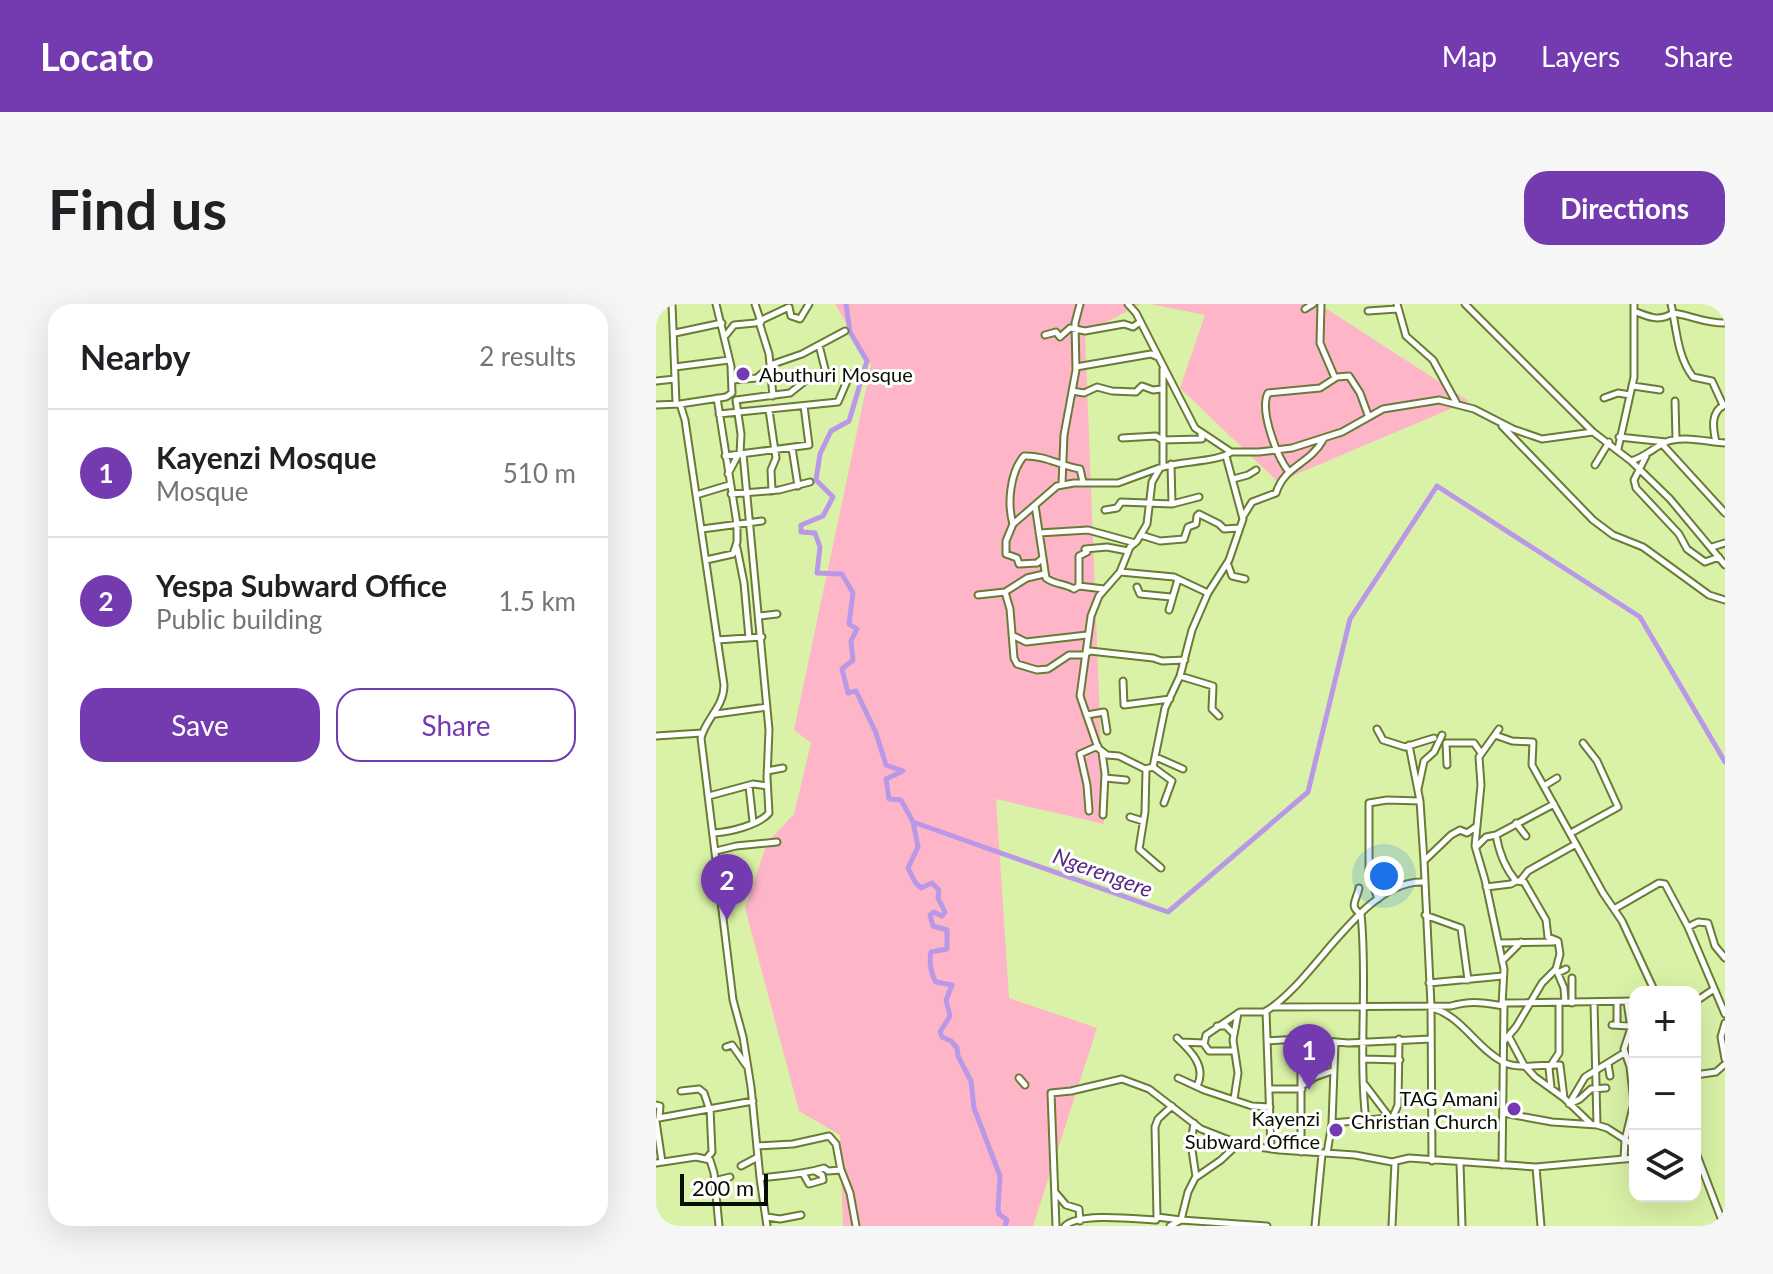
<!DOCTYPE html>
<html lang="en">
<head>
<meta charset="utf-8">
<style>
  body { margin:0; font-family:Lato,sans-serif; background:#f6f6f6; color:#202124 }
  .controls { position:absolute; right:24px; bottom:24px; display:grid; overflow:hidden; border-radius:16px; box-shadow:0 8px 32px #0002 }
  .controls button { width:72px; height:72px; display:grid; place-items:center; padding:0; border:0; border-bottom:2px solid #e0e0e0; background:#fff; color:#202124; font:40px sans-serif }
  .scale { position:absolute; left:24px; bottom:20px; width:88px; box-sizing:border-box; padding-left:8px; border:4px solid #090f00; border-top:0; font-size:22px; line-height:28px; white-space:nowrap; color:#090f00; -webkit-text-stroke:6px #fff; paint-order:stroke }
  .you { position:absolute; left:728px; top:572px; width:28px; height:28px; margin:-20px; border:6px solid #fff; border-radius:50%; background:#1a73e8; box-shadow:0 0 0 12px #1a73e833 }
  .badge { display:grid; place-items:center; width:52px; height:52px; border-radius:50%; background:#743ab0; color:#fff; font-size:26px; font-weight:700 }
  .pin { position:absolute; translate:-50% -66px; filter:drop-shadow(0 2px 4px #0008) }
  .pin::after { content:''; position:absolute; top:42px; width:28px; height:24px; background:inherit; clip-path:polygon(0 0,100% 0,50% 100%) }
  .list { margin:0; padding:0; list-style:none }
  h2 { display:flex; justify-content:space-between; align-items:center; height:104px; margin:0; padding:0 32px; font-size:34px }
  h2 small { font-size:26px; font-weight:400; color:#757577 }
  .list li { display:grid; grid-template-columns:52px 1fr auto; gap:24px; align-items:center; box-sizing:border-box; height:128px; padding:0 32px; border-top:2px solid #e0e0e0 }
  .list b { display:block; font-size:30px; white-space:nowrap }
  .list p { margin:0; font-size:26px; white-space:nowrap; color:#757577 }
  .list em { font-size:26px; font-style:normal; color:#757577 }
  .actions { display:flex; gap:16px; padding:24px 32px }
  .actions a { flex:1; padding:18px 0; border:2px solid #743ab0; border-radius:24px; text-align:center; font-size:28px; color:#743ab0 }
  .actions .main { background:#743ab0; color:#fff }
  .icon { flex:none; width:44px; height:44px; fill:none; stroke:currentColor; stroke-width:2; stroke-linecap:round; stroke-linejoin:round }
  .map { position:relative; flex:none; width:1069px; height:922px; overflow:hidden; border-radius:24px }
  header { display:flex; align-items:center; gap:48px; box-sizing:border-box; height:112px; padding:0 40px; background:#743ab0; color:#fff }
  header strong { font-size:38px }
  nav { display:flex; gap:44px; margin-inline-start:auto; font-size:28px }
  .intro { display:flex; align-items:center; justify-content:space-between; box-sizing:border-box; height:192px; padding:0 48px }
  h1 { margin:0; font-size:56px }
  .button { padding:20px 36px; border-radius:24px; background:#743ab0; color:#fff; font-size:28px; font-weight:700 }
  main { display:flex; gap:48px; padding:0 48px }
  aside { flex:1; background:#fff; border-radius:24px; box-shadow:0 8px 32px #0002 }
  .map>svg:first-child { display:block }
  .green { fill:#fdb5c7 }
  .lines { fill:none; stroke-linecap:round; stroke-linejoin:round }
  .river { stroke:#b999e7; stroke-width:5 }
  .minor-casing { stroke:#697c35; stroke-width:9 }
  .minor { stroke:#fff; stroke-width:5 }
  .poi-dot { fill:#743ab0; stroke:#fff; stroke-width:3 }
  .labels { text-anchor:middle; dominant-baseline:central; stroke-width:6; stroke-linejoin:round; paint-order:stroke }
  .poi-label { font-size:20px; fill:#090f00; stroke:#fff; text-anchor:end }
  .water-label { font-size:22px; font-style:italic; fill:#572a85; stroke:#fff }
</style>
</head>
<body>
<header>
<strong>Locato</strong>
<nav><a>Map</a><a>Layers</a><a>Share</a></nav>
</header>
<div class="intro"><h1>Find us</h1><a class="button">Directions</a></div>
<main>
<aside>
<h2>Nearby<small>2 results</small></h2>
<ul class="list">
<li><span class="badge">1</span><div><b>Kayenzi Mosque</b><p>Mosque</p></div><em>510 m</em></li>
<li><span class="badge">2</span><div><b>Yespa Subward Office</b><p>Public building</p></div><em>1.5 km</em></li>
</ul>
<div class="actions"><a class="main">Save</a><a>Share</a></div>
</aside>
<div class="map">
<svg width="1069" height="922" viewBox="0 0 1069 922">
  <rect width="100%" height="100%" fill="#daf2a7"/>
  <path class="green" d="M179 0H484L429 30 448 520 340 495 353 694 441 724 377 922H187L184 831 143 807 89 604 111 539 138 510 155 439 138 426 215 61Z
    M494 0H663L813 97 622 178 524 84 549 11Z"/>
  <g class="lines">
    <path class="river" d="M190 0 194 28 211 57 193 117 175 127 164 150 160 176 177 193 167 212 145 221V228L159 229 164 243 161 269 186 270 197 289 193 320 201 325 195 337 197 356 186 365 192 389 200 387 220 429 230 461 247 467 230 475 233 495 245 496 257 518 512 608 652 488 694 315 781 182 984 313 1069 458
      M257 518 262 543 252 564 259 578 265 584 276 579 283 586 282 594 289 608 286 612 278 608 274 611 277 622 291 626V645L275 648C273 657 275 671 280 678L296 681 290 696 294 712 284 728 286 733 295 737 301 744 302 752 315 777 318 804 344 872 342 905 343 910 351 916 349 922"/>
    <g class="minor-casing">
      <path id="minor" d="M16 0 20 99
        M99 0 105 18
        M472 0 480 9 539 124 575 148H603L636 144 686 128 727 105 783 96 818 105 857 125 886 135 937 128
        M665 0 664 39 679 74
        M741 0 750 32 777 56 800 98
        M809 0 937 128 975 157 1014 195 1069 261
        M1015 0C1021 26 1021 52 1037 73L1056 77 1067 101
        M649 5 657 0
        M712 7 741 5
        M978 7C992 13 1004 18 1017 9 1037 12 1048 19 1069 19
        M103 18 113 50 117 92
        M19 29 66 19
        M70 31 78 21 99 19 133 3 135 12 144 15 153 0
        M389 31 400 28 404 33 414 24 429 27 468 20 477 23 484 18
        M19 63 73 56
        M420 63 495 50 502 53
        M77 76 101 74 117 60 146 50 189 27
        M0 77 19 75
        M977 82 1004 86
        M416 87 428 89 441 83 456 87 480 88 486 82 497 86 505 85
        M948 94 962 89 974 91
        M80 96 134 89 149 77 170 69 163 41
        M80 96 85 130 84 150
        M1019 97 1020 135
        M24 100 70 93 76 89 75 62 60 0
        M0 101 24 100 29 116 68 381C68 403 50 414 45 434L77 696 87 733 95 783 104 874 111 922
        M113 106 120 154 115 166 116 187
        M63 110 182 98 194 70
        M846 122 937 216 957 231 987 243 1053 291 1069 296
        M963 133 1010 138
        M466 134 500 132 506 136 546 135 545 130
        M1060 138C1057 125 1054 107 1069 101
        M1006 140 1069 209
        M136 144 142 182
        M962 145 978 73V0
        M69 152 153 141 148 102
        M570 152 587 215 573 256 552 289 536 326 524 372 509 404 497 463 489 465 463 452 451 451 442 444 424 392 435 312 443 292 464 268 474 243 481 237 491 220 496 178 504 164C522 157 563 158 575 148
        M990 152 978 176 980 184 1023 230 1031 245 1049 258 1063 253
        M975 157C989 153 997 144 1010 138 1026 131 1052 138 1069 139
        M515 160 516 200
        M939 161 953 138
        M507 162V65
        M633 168C621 153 603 106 612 89L664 84 681 73 693 72 704 89 712 111
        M72 170 82 151
        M577 175 592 171 600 166
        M406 180 408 131 420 66 419 19 424 0
        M75 190 123 186 154 178
        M40 191 73 181
        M379 201 390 274C399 281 408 279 418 285L423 282 448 285
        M449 206 461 204 465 198 516 200 543 193
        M588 211 596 198 620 189C629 161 653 161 667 136
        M357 220C351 200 354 168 368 152 388 151 405 162 424 165L427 178
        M46 225 106 217
        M383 229 432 226 479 239
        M485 231 504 237 528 235 532 223 540 220 541 212 543 210 563 220 568 225 584 224
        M1056 243 1069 239
        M81 244 88 279 93 334
        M387 254 381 259 363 260 361 254 350 250V237L357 220 401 182 418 179H462L503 164
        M50 256 77 250 81 238V220L61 94
        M572 261 576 272 589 275
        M464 268 518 273 552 289
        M423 282V252L431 248 429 245 451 243 472 247
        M481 283 484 290 515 293
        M349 288 354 305 358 354 361 360 381 366 392 365 413 351H428L434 347 497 354 506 357 529 356
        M322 291 349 288 371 274 388 270
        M513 306 522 275
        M104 312 121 310
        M356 331 370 338 431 331
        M61 336 106 333
        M524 372 557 382 556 405 563 412
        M467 377 468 401 514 395
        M60 410 111 403
        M431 411 448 408 451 427
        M721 425 727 436 749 443 778 434
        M843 425 823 453 825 481 819 542 829 576 848 665 846 701
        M839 431 856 437 877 438 876 461 947 589 966 617 999 688
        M0 432 46 429
        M753 441 764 497 768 557 775 701 776 857
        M446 448 449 470 447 511
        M500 453 527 465
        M791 461 790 439H818L825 449
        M497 463 516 477 508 499
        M490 466 489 508 483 545 505 564
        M111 467 127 464
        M449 474 470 476
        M93 482 97 518
        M888 482 901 474
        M762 485 768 457 778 448 786 431
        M53 492 97 480 111 482
        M433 507 431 481 424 450 442 442
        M474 513 487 517
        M860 519 870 532
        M58 529C74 528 103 521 113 509L111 474 113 426 87 150
        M915 529 962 503 941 457 927 439
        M840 531C843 548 849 564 860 577L868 578 890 616 892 633 902 637 904 650 900 665 886 679 860 723 848 737
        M820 543 830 533 840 531 898 500
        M60 547 80 542 121 538
        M769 556 795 531 804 526 811 529 821 522
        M864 577 872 567 920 540
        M830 583 855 580 860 577
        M703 584C701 596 692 602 705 610 712 679 702 749 710 817
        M722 595 713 570V499L731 496 764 497
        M958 605 1003 579 1009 580 1032 623 1069 710
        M769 611 805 624 812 676
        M1032 623 1042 618 1052 619 1059 642 1069 654
        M843 639 898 638
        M846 657 865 638
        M900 665 908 684 909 698
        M902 669 910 665
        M773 679 847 672
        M961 698V721
        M1039 698 1058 685
        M916 699V674
        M938 699 941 821
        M618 703 795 702C817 696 827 699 848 702L849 699 979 697
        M776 704C806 712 820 744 847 758 862 766 887 760 904 761L908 794
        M1069 719 1065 733 1069 755
        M956 721 973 722
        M561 722H570L578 730
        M853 733 868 761 879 773 908 794 935 820
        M521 734C535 747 551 763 541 782
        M645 735V848
        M612 737C640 734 666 736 692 739L775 735
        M525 738 548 739
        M70 743 76 741 90 761
        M578 747H553L548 740 550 731 584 708H609
        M708 755 744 756
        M952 760 954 772
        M1039 771 1060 768 1069 760
        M363 774 369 781
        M522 774 548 786 596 802 614 803
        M709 781 734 814
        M646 782 659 773 676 767
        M895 784 893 764 903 749V700
        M613 785H646
        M25 787 43 785 48 789 53 804
        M578 795 582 769 577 736 582 709
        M913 800 929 773 968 749
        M914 800 924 795 935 785 950 784
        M0 801 4 802 3 814 97 797
        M847 809 896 818 941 821 951 824 979 842
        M736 815 742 801 743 735
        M0 817 6 858
        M538 819 535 839 540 873
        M676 819 734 814 776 821
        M101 842 137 840 173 832 180 840 185 867
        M615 845 610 707C658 679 706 576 767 578
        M1039 846 1068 922
        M671 849 676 819 679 739
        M51 854 56 848 54 804
        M968 855 969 836 978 799 974 763 968 745 975 724 971 698
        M0 859 40 853 54 856 58 869 63 922
        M804 859 806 922
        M846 861 848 702
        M85 862 102 853
        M880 863 885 922
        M148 871 153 880 167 876 166 871 159 867
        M104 874C126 871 145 871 168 864L172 867 185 866 194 889 200 922
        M58 877 74 873
        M399 888 410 901 423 905 424 917
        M111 913 124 915 145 911
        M501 913 499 823 502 815 516 802
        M400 922 395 789 415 787 466 775 493 785 545 825 581 839
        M409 922C423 908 480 915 500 916L501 913 525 916 611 922
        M514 922 525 916 532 888 539 874 565 856 582 840 623 846 699 851 736 858 753 854 880 863 979 854
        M659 922 666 850
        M736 922 739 858"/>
    </g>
    <use href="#minor" class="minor"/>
  </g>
  <g class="poi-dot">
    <circle cx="87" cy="70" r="8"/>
    <circle cx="858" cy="805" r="8"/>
    <circle cx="680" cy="826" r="8"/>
  </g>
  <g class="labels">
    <g class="poi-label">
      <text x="103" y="70" text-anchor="start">Abuthuri Mosque</text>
      <text x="842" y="794">TAG Amani<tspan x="842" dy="23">Christian Church</tspan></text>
      <text x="664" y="814">Kayenzi<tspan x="664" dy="23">Subward Office</tspan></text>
    </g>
    <g class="water-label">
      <text transform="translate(447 568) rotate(20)">Ngerengere</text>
    </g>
  </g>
</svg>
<div class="controls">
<button>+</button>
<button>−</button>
<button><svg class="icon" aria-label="layers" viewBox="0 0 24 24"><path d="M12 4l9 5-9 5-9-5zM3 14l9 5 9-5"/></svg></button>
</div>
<div class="scale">200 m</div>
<div class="you"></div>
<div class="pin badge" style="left:653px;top:786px">1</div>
<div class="pin badge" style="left:71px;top:616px">2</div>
</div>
</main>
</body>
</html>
